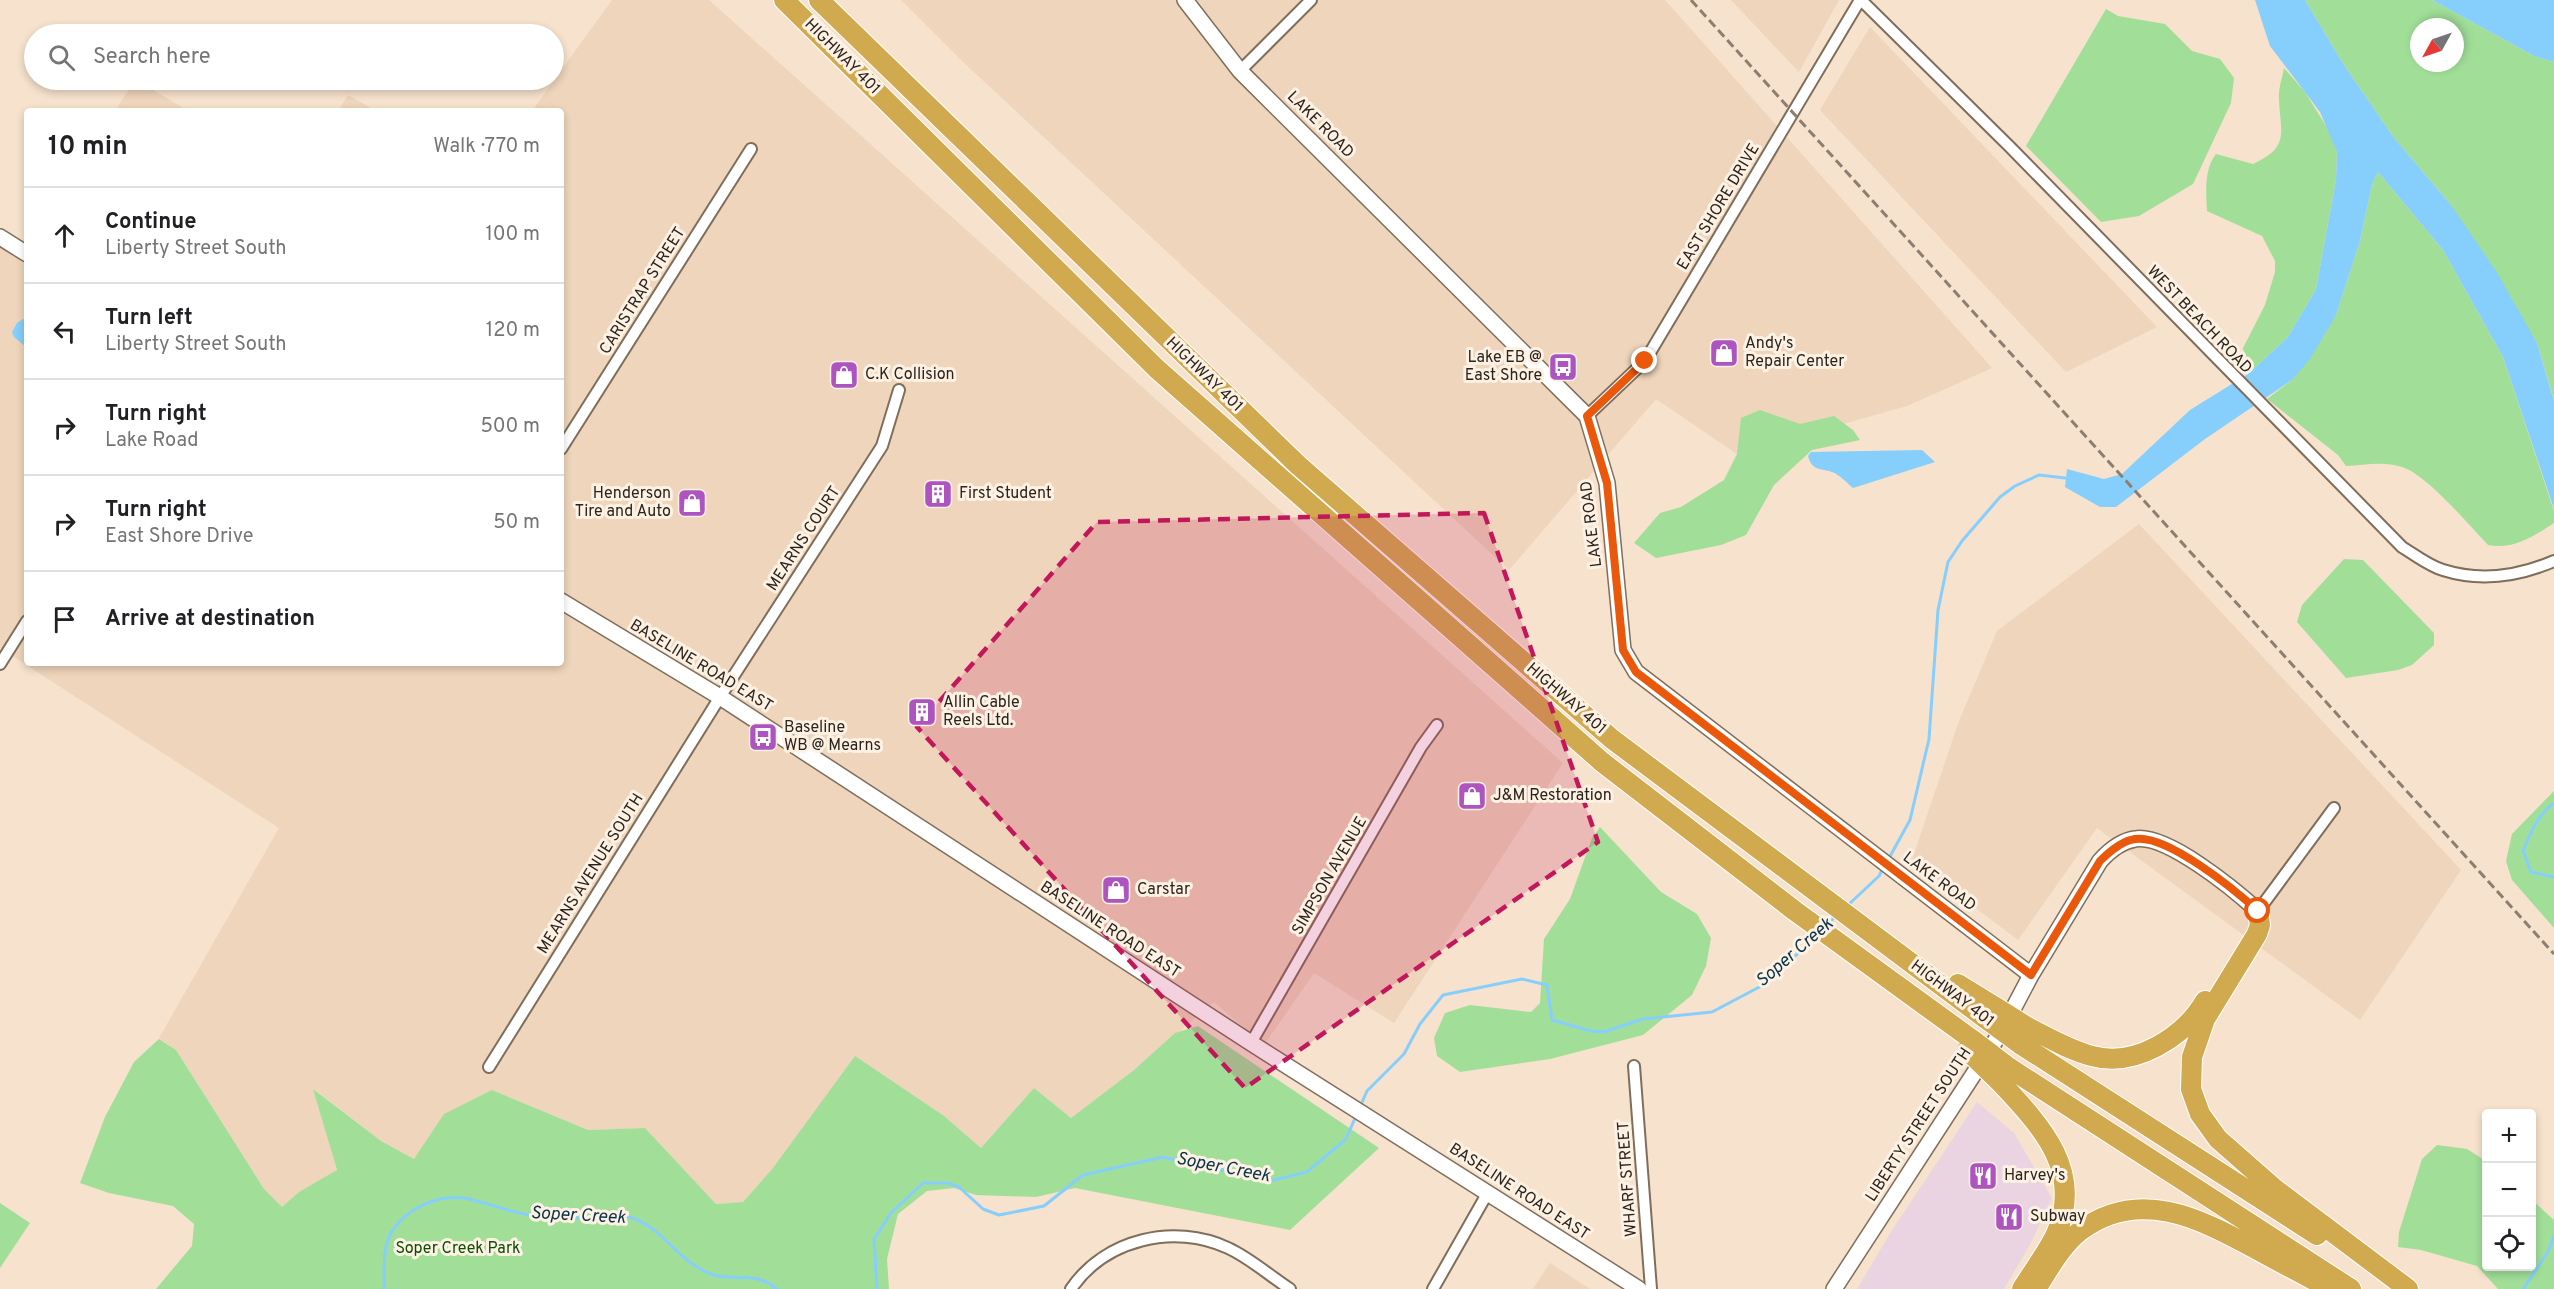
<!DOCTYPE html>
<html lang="en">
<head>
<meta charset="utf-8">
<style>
  body { margin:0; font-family:Overpass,sans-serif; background:#f6f6f6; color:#202124 }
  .controls { position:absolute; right:18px; bottom:18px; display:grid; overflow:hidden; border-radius:6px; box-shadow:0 3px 9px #0003 }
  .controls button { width:54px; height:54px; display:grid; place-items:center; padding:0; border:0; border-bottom:2px solid #e0e0e0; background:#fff; color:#202124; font:30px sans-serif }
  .compass { position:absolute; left:2410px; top:18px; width:54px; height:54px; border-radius:50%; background:#fff; box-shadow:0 3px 9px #0003; rotate:230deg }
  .stop { position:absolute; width:18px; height:18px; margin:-14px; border:4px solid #ea580c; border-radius:50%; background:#fff }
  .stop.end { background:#ea580c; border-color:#fff; box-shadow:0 2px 6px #0008 }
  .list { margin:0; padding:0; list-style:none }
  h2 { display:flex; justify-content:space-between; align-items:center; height:78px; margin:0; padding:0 24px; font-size:26px }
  h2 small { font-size:20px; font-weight:400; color:#757577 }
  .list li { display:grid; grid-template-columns:39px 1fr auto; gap:18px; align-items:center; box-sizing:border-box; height:96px; padding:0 24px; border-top:2px solid #e0e0e0 }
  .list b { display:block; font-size:22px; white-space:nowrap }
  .list p { margin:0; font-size:20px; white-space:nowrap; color:#757577 }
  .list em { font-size:20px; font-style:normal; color:#757577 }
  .icon { flex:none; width:33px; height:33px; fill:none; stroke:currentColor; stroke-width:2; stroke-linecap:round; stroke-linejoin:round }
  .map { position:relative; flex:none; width:2554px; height:1289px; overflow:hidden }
  .search { position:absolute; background:#fff; box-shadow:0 3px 9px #0003; left:24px; top:24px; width:540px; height:66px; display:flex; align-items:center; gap:15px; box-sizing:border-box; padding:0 21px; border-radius:33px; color:#757577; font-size:22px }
  .panel { position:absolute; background:#fff; box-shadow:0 3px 9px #0003; left:24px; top:108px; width:540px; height:558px; border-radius:6px }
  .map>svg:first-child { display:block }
  .commercial { fill:#ebd4e1 }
  .built { fill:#eed5bb }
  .green { fill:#a1df99; fill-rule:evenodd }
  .water { fill:#86cefc }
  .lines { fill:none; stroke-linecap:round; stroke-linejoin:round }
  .stream { stroke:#86cefc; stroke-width:3 }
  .street-casing { stroke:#7f6e5b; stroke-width:14 }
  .secondary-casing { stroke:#7f6e5b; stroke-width:18 }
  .highway-casing { stroke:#fff; stroke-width:22 }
  .street { stroke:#fff; stroke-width:10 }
  .secondary { stroke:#fff; stroke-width:15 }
  .highway { stroke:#d1aa4f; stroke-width:20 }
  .rail { stroke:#8c7e70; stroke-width:3; stroke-dasharray:9 4.5; stroke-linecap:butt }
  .highway-bridge-casing { stroke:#fff; stroke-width:22; stroke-linecap:butt }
  .highway-bridge { stroke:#d1aa4f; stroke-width:20 }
  .route { stroke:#ea580c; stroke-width:8 }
  .marked { fill:#c2185b; fill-opacity:0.2; stroke:#c2185b; stroke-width:4.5; stroke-dasharray:12 8; stroke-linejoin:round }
  .labels { text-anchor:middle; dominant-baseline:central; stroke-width:6; stroke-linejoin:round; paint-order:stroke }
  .street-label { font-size:16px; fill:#2b241c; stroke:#fdf1e4 }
  .poi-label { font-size:16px; fill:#2b241c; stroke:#fdf1e4; text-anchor:start }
  .park-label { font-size:16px; fill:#0a4e02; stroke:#fdf1e4 }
  .water-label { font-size:18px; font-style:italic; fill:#083349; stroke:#fdf1e4 }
</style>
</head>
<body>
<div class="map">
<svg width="2554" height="1289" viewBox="0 0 2554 1289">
  <rect width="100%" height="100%" fill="#f6e2cd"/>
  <path class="commercial" d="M1977 1102 2014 1133 2052 1198 2031 1243 2004 1289H1857L1889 1235Z"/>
  <path class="built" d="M612 0H709L1563 763 1394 1023 1314 973 1264 1045 1214 1002 1134 1070 1071 1118 1034 1088 981 1148 944 1116 773 1168 743 1202 716 1204 645 1128 588 1130 492 1090 414 1159 381 1141 314 1089 337 1171 299 1192 282 1208 264 1189 176 1050 159 1038 279 828 0 648V237L27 248V663H561V111H532Z
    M901 0H1665L1992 368 1907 406 1737 454 1656 399 1509 570 962 61Z
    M1731 0H1839L1799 72Z
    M1870 27 2157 327 2066 372 1820 110Z
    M135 80H137L188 111H115Z
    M348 95 376 111H338Z
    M2139 524 2461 870 2360 1020 2097 828 2018 940 1912 860 1959 721 1997 631Z
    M1550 1263 1590 1289H1533Z"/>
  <path class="green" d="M2305 0H2432L2534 56 2554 62V400L2537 343 2451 205 2394 138 2342 62ZM2419 27H2455V63H2419Z
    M2106 9 2118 16 2165 24 2192 51 2220 59 2234 78 2231 103 2193 184 2139 216 2101 222 2026 146Z
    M2284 68 2305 92 2331 134 2337 152 2336 180 2316 289 2288 337 2248 374 2243 348 2265 305 2275 272V261L2262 236 2207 211C2206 192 2204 169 2216 154L2253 164C2289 147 2281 135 2279 100 2278 90 2282 78 2284 68Z
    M2378 172 2443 250 2503 357 2554 511V523C2534 536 2513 550 2488 545 2469 525 2426 474 2402 467 2384 461 2364 465 2346 466L2338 455 2267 399 2292 380 2336 315 2360 241 2372 184Z
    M1760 410 1800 424 1834 416 1853 430 1860 440 1812 450 1774 485 1746 535 1721 545 1656 558 1634 543 1660 513 1681 507 1724 480 1737 454 1741 418Z
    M2344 559 2363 560 2434 633V645L2412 665 2398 670 2346 678 2297 622 2302 605Z
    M2554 791V928L2512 880 2506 861 2512 834Z
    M1600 827 1661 892 1697 914 1711 938 1706 966 1692 995 1643 1035 1550 1059 1460 1072 1437 1056 1434 1038 1445 1013 1470 1005 1531 1012 1540 1003 1544 939 1570 899 1592 838Z
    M1198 1026 1379 1148 1290 1230 1075 1188 1036 1197 976 1195 954 1188 927 1191 898 1214 887 1259 889 1289H156L192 1246 194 1224 173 1206 109 1193 80 1183 105 1117 134 1062 159 1039 176 1050 264 1189 282 1207 299 1192 337 1170 313 1089 381 1141 414 1159 444 1114 492 1090 588 1130 645 1128 716 1204 743 1202 773 1168 855 1056 944 1116 981 1148 1034 1088 1071 1118 1134 1070 1175 1033Z
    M2437 1145 2467 1149 2486 1161V1266H2532V1200L2554 1220V1289H2498L2477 1266 2421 1250 2398 1247 2399 1232 2422 1159Z
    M0 1203 30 1223 0 1268Z"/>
  <path class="water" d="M2255 0H2305L2342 62 2394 138 2451 205 2496 271 2537 343 2554 401V509L2503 357 2443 250 2378 172 2372 184 2360 241 2336 315 2310 359 2292 380 2205 439 2116 507H2100L2065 487 2067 469 2104 479 2122 474 2190 410 2248 374 2288 337 2316 289 2336 180 2337 152 2320 112 2270 46Z
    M2432 0H2554V62L2534 56Z
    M23 319 27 320V348L14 337 12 332 17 323Z
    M1922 450 1935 462 1853 488C1847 483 1839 474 1832 472 1820 468 1812 471 1808 456L1811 452Z"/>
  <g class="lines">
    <path class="stream" d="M2554 803C2538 814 2530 834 2523 851L2531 872 2554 877
      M1888 860 1910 820 1929 739 1938 610 1948 562 1962 541 2000 497 2015 486 2039 475 2065 478
      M1846 907 1879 876 1883 868
      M1827 925 1837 915
      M1360 1107 1367 1091 1404 1054 1420 1024 1443 995 1522 979 1547 985 1552 1020 1591 1031 1604 1032 1643 1019 1712 1012 1767 983 1816 936
      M384 1289C385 1272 382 1250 390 1235 405 1208 439 1193 469 1199 491 1204 512 1213 535 1216 550 1217 566 1219 581 1218 599 1217 617 1212 635 1219 663 1230 677 1258 704 1271 728 1284 754 1269 777 1289
      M877 1289 874 1239 891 1213 923 1183H948L959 1187 983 1209 999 1215 1044 1206 1083 1175 1163 1157 1203 1167 1274 1180 1307 1172 1346 1139 1356 1116
      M2523 1289 2548 1252 2554 1236"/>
    <g class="street-casing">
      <path id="street" d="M1861 0 2010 147 2402 547C2415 555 2429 566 2443 570 2481 582 2519 576 2554 561
        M1240 71 1311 0
        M1587 416 1645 361 1860 0
        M561 449 751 149
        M0 664 27 621
        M2258 911 2334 808
        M1251 1043 1421 747 1437 725
        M1634 1066 1651 1289
        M489 1067 720 697 882 446 899 390
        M1071 1289C1105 1239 1174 1223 1228 1248 1250 1258 1270 1276 1290 1289
        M1433 1289 1487 1194"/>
    </g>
    <g class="secondary-casing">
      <path id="secondary" d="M1185 0 1240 71 1587 416 1607 483 1623 650 1636 672 2031 975
        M0 237 27 254
        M561 601 720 697 1251 1043 1639 1289
        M1834 1289 2001 1032 2031 975 2100 861C2109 851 2121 841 2135 839 2166 833 2235 890 2258 911"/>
    </g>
    <g class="highway-casing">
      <path id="highway" d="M784 0 1157 369 1602 762 1795 911 1974 1041
        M819 0 1298 465 1612 739 1986 1019
        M2258 911 2260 925 2257 934 2205 1019 2192 1057 2191 1089 2200 1114 2218 1139 2275 1189 2408 1289
        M1958 984 1997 1008
        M2029 1028C2049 1038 2069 1050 2092 1056 2135 1068 2184 1037 2205 1001
        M2020 1044 2317 1235
        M2008 1067 2351 1289
        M2001 1083C2041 1126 2084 1171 2056 1234 2047 1253 2033 1271 2022 1289
        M2036 1289C2049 1269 2061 1246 2080 1231 2138 1187 2199 1218 2254 1248 2279 1262 2305 1275 2330 1289"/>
    </g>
    <use href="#street" class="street"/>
    <use href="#secondary" class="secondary"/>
    <use href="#highway" class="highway"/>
    <path class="rail" d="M1691 0 2554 954"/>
    <g class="highway-bridge-casing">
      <path id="highway-bridge" d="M1997 1008 2029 1028
        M1986 1019 2020 1044
        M1974 1041 2008 1067
        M1967 1050 2001 1083"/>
    </g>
    <use href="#highway-bridge" class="highway-bridge"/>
  </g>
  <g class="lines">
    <path class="route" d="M1645 361 1587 416 1607 483 1623 650 1636 672 2031 975 2100 861C2109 852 2121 841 2135 839 2167 834 2235 890 2258 911"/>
  </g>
  <path class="marked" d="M1484 513 1598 842 1245 1088 917 727 1097 522Z"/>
  <defs>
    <g id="shop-square" transform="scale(1.5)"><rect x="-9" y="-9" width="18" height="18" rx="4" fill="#ad54c1" stroke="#fdf1e4"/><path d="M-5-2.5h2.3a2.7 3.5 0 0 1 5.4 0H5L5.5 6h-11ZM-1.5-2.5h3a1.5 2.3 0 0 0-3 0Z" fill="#fff"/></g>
    <g id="bus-square" transform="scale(1.5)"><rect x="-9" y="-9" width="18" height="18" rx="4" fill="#ad54c1" stroke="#fdf1e4"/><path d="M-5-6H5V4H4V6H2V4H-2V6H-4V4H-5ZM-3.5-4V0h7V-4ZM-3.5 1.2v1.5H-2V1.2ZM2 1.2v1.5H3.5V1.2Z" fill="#fff"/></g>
    <g id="building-square" transform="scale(1.5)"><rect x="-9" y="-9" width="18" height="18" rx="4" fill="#ad54c1" stroke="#fdf1e4"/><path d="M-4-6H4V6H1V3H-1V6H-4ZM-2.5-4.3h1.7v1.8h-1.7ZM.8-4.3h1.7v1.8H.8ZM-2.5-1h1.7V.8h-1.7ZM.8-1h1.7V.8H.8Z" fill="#fff"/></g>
    <g id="restaurant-square" transform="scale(1.5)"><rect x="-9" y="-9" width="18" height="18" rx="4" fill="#ad54c1" stroke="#fdf1e4"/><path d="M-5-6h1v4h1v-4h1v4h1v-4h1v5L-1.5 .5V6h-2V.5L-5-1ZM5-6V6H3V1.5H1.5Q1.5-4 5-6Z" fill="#fff"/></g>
  </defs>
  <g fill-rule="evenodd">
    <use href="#shop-square" x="1724" y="353"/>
    <use href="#bus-square" x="1563" y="367"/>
    <use href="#shop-square" x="844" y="375"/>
    <use href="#building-square" x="938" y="494"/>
    <use href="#shop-square" x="692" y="503"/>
    <use href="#building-square" x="922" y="712"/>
    <use href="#bus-square" x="763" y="737"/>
    <use href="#shop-square" x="1472" y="796"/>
    <use href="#shop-square" x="1116" y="890"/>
    <use href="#restaurant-square" x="1983" y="1176"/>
    <use href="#restaurant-square" x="2009" y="1217"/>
  </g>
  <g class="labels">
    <g class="street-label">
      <text transform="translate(842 57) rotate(45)">HIGHWAY 401</text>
      <text transform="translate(1320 125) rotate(45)">LAKE ROAD</text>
      <text transform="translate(1719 207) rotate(-59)">EAST SHORE DRIVE</text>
      <text transform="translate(643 291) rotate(-58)">CARISTRAP STREET</text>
      <text transform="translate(2199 320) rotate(46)">WEST BEACH ROAD</text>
      <text transform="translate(1204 375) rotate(44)">HIGHWAY 401</text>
      <text transform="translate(1592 524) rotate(-97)">LAKE ROAD</text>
      <text transform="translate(804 539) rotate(-57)">MEARNS COURT</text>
      <text transform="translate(701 666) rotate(31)">BASELINE ROAD EAST</text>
      <text transform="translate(1566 699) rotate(41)">HIGHWAY 401</text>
      <text transform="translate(591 874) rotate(-58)">MEARNS AVENUE SOUTH</text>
      <text transform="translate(1330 876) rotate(-60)">SIMPSON AVENUE</text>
      <text transform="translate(1939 882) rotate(37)">LAKE ROAD</text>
      <text transform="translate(1110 930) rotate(33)">BASELINE ROAD EAST</text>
      <text transform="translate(1952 994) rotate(37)">HIGHWAY 401</text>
      <text transform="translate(1919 1125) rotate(-57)">LIBERTY STREET SOUTH</text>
      <text transform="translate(1628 1179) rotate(-94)">WHARF STREET</text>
      <text transform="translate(1519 1192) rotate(33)">BASELINE ROAD EAST</text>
    </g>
    <g class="poi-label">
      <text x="1745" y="344">Andy's<tspan x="1745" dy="18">Repair Center</tspan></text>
      <text x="1542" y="358" text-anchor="end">Lake EB @<tspan x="1542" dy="18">East Shore</tspan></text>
      <text x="865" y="375">C.K Collision</text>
      <text x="671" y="494" text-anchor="end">Henderson<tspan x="671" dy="18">Tire and Auto</tspan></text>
      <text x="959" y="494">First Student</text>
      <text x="943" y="703">Allin Cable<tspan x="943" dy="18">Reels Ltd.</tspan></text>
      <text x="784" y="728">Baseline<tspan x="784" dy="18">WB @ Mearns</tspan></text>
      <text x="1493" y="796">J&amp;M Restoration</text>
      <text x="1137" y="890">Carstar</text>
      <text x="2004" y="1176">Harvey's</text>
      <text x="2030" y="1217">Subway</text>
    </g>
    <g class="park-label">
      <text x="458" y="1249">Soper Creek Park</text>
    </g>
    <g class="water-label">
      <text transform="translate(1795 953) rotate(-41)">Soper Creek</text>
      <text transform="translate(1223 1168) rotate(11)">Soper Creek</text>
      <text transform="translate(578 1216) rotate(3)">Soper Creek</text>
    </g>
  </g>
</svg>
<div class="controls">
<button>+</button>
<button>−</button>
<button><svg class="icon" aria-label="locate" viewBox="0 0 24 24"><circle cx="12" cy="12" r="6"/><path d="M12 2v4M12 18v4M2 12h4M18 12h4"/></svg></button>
</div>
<svg class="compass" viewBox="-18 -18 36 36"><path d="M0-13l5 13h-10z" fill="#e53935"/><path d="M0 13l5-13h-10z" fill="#757577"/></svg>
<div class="stop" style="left:2258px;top:911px"></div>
<div class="stop end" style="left:1645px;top:361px"></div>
<div class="search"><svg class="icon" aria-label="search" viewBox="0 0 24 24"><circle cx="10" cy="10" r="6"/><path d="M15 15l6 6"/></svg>Search here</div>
<section class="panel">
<h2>10 min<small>Walk · 770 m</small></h2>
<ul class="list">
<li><svg class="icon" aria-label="ahead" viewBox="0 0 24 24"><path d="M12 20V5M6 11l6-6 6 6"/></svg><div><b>Continue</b><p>Liberty Street South</p></div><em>100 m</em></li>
<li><svg class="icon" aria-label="left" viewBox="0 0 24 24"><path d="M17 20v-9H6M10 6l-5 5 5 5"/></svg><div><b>Turn left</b><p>Liberty Street South</p></div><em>120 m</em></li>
<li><svg class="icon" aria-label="right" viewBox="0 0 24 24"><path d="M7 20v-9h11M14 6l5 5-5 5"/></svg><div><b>Turn right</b><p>Lake Road</p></div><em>500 m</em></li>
<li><svg class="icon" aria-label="right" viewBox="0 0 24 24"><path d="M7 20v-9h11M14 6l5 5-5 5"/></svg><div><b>Turn right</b><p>East Shore Drive</p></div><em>50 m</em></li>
<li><svg class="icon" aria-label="arrive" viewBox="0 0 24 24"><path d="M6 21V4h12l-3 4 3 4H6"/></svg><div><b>Arrive at destination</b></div></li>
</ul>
</section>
</div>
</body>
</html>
